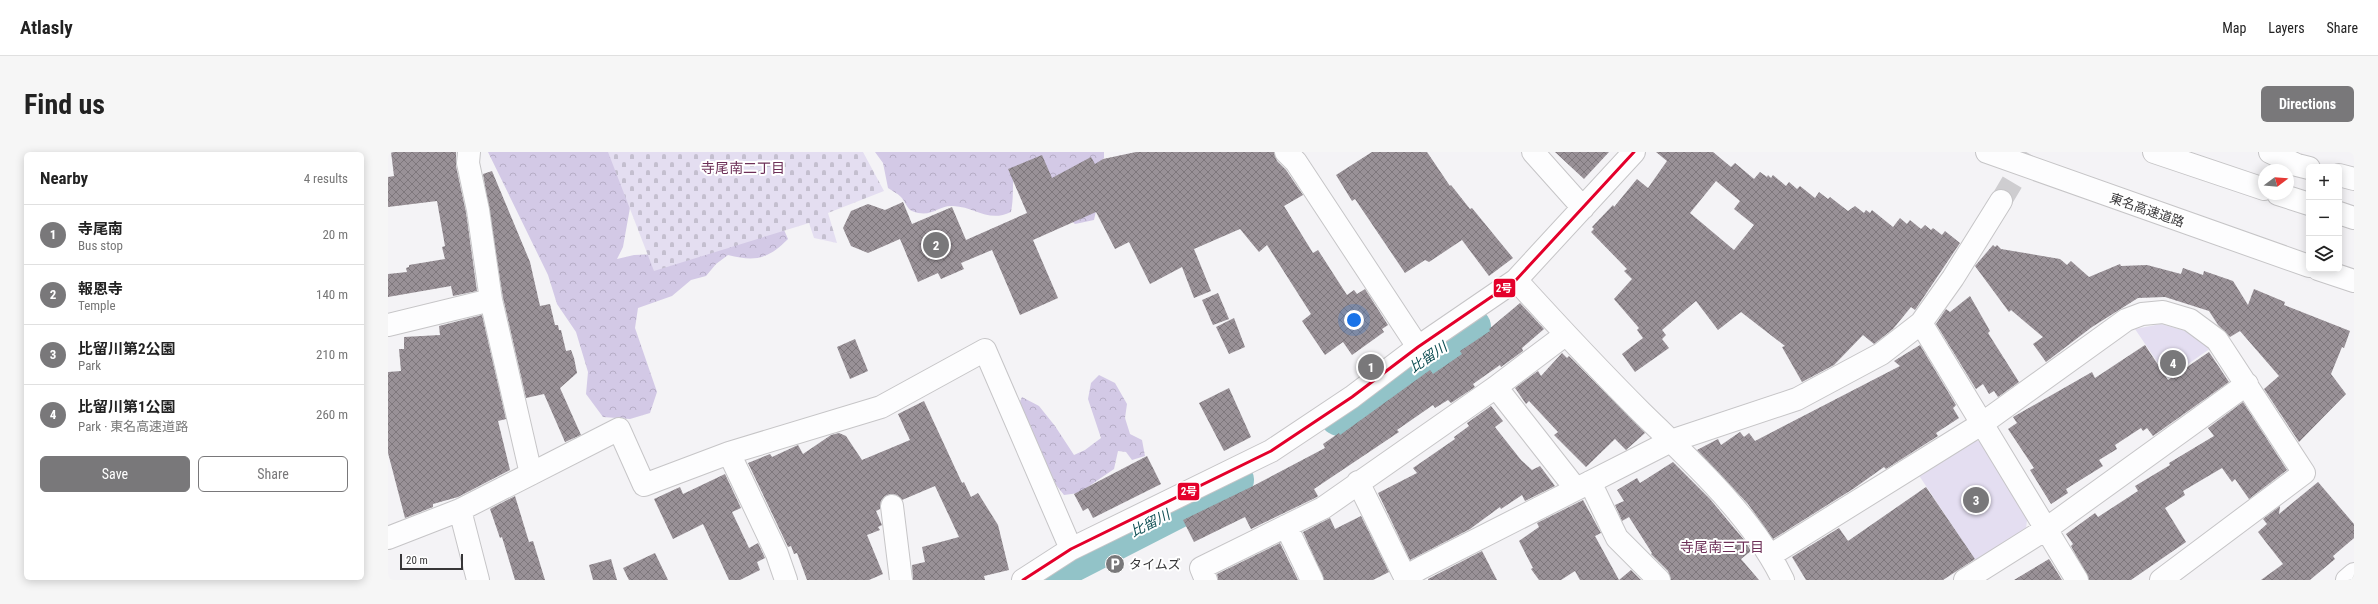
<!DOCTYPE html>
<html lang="en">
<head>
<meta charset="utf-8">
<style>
  body { margin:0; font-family:"Roboto Condensed","Noto Sans JP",sans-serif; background:#f6f6f6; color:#222 }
  .controls { position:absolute; right:12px; top:12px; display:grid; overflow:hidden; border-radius:6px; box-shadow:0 2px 10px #0003 }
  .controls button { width:36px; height:36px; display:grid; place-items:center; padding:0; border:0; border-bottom:1px solid #e0e0e0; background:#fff; color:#222; font:20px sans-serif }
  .compass { position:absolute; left:1870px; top:12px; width:36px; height:36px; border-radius:50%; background:#fff; box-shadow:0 2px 10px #0003; rotate:74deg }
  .scale { position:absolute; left:12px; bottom:10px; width:63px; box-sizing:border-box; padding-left:4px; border:2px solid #373638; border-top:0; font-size:11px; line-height:14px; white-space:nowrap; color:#373638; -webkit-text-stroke:3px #fff; paint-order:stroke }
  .you { position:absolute; left:966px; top:168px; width:14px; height:14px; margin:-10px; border:3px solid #fff; border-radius:50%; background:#1a73e8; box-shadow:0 0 0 6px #1a73e833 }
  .badge { display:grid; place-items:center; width:26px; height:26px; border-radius:50%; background:#79787a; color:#fff; font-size:13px; font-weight:700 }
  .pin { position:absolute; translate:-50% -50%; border:2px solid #fff; box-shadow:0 1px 4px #0006 }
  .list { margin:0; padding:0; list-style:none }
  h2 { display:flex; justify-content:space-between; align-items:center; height:52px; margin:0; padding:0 16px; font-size:17px }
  h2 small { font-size:13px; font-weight:400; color:#767676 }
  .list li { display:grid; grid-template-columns:26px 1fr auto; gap:12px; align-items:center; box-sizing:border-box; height:60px; padding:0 16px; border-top:1px solid #e0e0e0 }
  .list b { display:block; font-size:15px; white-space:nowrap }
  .list p { margin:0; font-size:13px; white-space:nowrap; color:#767676 }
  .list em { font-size:13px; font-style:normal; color:#767676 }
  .actions { display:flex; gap:8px; padding:12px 16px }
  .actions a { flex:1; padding:9px 0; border:1px solid #79787a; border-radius:6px; text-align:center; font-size:14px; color:#79787a }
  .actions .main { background:#79787a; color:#fff }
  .icon { flex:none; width:22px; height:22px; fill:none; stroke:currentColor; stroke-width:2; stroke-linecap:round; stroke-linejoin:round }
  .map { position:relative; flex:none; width:1966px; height:428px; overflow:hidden; border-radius:6px }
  header { display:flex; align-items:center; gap:24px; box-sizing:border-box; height:56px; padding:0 20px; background:#fff; border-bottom:1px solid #e0e0e0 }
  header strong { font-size:19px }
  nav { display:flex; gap:22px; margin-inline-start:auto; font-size:14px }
  .intro { display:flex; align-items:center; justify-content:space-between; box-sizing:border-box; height:96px; padding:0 24px }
  h1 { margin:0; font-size:28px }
  .button { padding:10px 18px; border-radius:6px; background:#79787a; color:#fff; font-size:14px; font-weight:700 }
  main { display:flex; gap:24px; padding:0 24px }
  aside { flex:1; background:#fff; border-radius:6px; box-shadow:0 2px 10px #0003 }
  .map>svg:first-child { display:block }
  .forest { fill:url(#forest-crowns) }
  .cemetery { fill:url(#cemetery-stones) }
  .park { fill:#e4def1 }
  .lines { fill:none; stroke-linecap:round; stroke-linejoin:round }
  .river { stroke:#92c3c8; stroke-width:38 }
  .building { fill:url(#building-cross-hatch); fill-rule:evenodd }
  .minor-tunnel { stroke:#cecdd0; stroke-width:22; stroke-dasharray:22 11; stroke-linecap:butt }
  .minor-casing { stroke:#c6c5c7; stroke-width:24 }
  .highway-casing { stroke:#c6c5c7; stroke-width:24 }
  .minor { stroke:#fdfdfe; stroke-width:22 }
  .highway { stroke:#fdfdfe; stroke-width:22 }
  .bus-1-casing { stroke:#fff; stroke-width:6 }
  .bus-1 { stroke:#e4002b; stroke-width:3 }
  .labels { text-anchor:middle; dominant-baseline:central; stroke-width:4; stroke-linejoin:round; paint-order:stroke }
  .street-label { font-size:13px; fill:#373638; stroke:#fff }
  .poi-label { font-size:13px; fill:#373638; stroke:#fff; text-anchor:start }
  .neighbourhood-label { font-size:14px; fill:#6d3058; stroke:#fff }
  .water-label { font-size:14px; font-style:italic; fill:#0e4e53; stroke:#fff }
  .line-badge { stroke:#fff; stroke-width:1.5 }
  .badge-label { font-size:11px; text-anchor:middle; font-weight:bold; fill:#fff }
</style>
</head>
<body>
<header>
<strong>Atlasly</strong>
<nav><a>Map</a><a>Layers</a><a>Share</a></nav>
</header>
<div class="intro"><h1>Find us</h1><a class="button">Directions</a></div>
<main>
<aside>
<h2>Nearby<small>4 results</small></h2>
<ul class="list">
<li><span class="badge">1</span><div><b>寺尾南</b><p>Bus stop</p></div><em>20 m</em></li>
<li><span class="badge">2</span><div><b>報恩寺</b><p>Temple</p></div><em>140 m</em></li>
<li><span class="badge">3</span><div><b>比留川第2公園</b><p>Park</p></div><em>210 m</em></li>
<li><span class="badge">4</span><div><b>比留川第1公園</b><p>Park · 東名高速道路</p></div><em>260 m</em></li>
</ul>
<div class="actions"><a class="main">Save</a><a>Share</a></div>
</aside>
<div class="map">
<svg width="1966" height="428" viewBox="0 0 1966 428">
  <defs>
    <pattern id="forest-crowns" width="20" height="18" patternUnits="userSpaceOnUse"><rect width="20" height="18" fill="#d3c9e6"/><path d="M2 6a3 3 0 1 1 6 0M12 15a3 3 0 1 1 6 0" fill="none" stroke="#b6adc6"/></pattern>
    <pattern id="cemetery-stones" width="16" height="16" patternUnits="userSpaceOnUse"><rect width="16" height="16" fill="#e4def1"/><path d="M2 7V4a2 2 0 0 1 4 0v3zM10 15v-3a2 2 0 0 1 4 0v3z" fill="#c4bfcf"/></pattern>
    <pattern id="building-cross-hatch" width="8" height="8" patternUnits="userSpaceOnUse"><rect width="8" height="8" fill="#999197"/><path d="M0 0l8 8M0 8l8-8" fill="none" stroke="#7e777c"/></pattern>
  </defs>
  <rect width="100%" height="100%" fill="#f4f3f6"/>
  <path class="forest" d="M100 0H232L243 50 235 95 229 107 246 103 272 102 393 71 400 87C380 107 368 110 340 103L328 112 318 124 303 128 284 144 250 156 247 176 269 240 262 261 242 267 215 265 198 242 200 220 188 180 169 152 160 123Z
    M487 0H716V6L708 14V59L706 68 687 72 626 20C624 34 626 46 623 60 600 71 588 55 565 54 549 53 544 67 524 59 519 57 517 49 513 45 509 41 504 39 500 36L495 11Z
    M711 223 727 231 739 252 737 266 742 282 754 288 757 304 744 308 738 300 730 299 726 317 691 341 676 343 661 324 629 257 634 245 651 254 667 274 686 303 697 298 713 286 700 247 703 231Z"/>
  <path class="cemetery" d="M220 0H475L496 39 440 61 449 91 426 86 421 71 266 119Z"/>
  <path class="park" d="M1773 172 1801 180 1823 196 1780 226 1747 177Z
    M1585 287 1595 291 1639 368 1638 377 1588 409 1528 319Z"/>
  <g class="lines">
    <path class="river" d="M951 265 1084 175
      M663 427 683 412 847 328"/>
  </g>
  <path class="building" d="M3 0H68V14L78 60 89 139 65 144 63 134 0 145V122L19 120 18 116 21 115V113L57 107 54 95 57 94 49 49 0 55V25L6 24Z
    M748 0H886L889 9 898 18 915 43 896 54 925 101 930 98 959 143 966 138 969 142 977 137 1000 173 994 177 996 180 964 203 955 190 937 203 914 169 923 162 879 93 871 100 852 77 806 97 823 139 806 146 794 115 762 132 741 90 727 97 708 60 645 88 670 146 632 163 604 98 573 111 576 117 553 127 550 121 530 130 512 87 480 101 463 94 455 76 463 59 480 52 497 58 515 50 524 72 564 55 578 88 639 61 620 17 654 3 664 26 703 5 707 12 715 7Z
    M984 0H1039L1062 34 1063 33 1082 57 1084 56 1125 106 1101 124 1074 88 1041 110 1037 108 1017 121 967 47 964 49 948 23Z
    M1167 0H1221L1196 27Z
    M1268 0H1325L1343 15 1347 11 1366 27 1372 20 1379 25 1380 23 1383 26 1385 23 1398 34 1401 30 1409 37 1412 34 1427 46 1431 40 1440 47 1442 45 1460 59 1467 54 1476 61 1478 58 1482 61 1484 58 1505 75 1512 66 1519 72 1522 68 1533 77 1537 73 1543 78 1545 76 1554 83 1557 79 1572 91 1527 158 1523 155 1505 177 1486 192 1475 183 1446 213 1414 230 1394 195 1397 194 1353 160 1330 178 1308 149 1274 178 1278 183 1274 187 1281 196 1247 220 1234 202 1255 186 1249 178 1251 176 1226 147 1244 127 1236 119 1239 117 1203 80 1206 77 1204 75 1225 53 1226 55 1249 27 1260 36 1279 9ZM1328 29 1352 49 1346 57 1366 73 1346 98 1302 61Z
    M104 19 142 110 152 154 162 152 167 173H170L171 178H173L178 199 183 198 186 206 189 221 172 236 193 283 177 290 156 242 138 246 115 146 95 22Z
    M1605 93 1607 95 1609 93 1613 97 1672 107 1679 113 1683 109 1701 125 1732 112 1733 114 1759 113 1793 122 1795 116 1815 123 1816 119 1845 129 1860 153 1866 137 1897 150 1896 153 1962 179 1956 196 1954 195 1943 222 1958 242 1911 290 1876 237 1891 224 1852 179 1842 185 1830 173 1821 159 1777 145 1750 146 1704 175 1658 210 1645 192 1655 185 1623 158 1621 160 1587 114Z
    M830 141 841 167 825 173 814 148Z
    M1582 144 1602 179 1600 181 1631 230 1610 245 1606 239 1601 242 1595 232 1588 237 1548 172 1558 157 1562 160Z
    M1132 151 1156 177 1134 196 1135 199 1113 215 1112 213 1085 232 1087 235 1063 251 1060 248 1047 256 1045 253 1009 278 1011 280 926 337 930 344 929 345 863 377 857 365 806 390 795 368 865 334 937 296 935 292 951 281 952 283 1042 218 1045 222 1074 202 1072 199 1102 179 1101 177Z
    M94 163 118 267 110 269 122 318 70 345 45 352V355L17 366 0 301V220L13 219 11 197H16V185L52 183 51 174Z
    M846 166 857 195 841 202 828 175Z
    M467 187 480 219 462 227 449 195Z
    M1532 193 1568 253 1565 256 1571 266 1548 281 1550 284 1498 317 1496 315 1465 337 1385 387 1360 352 1309 298 1330 287 1333 293 1352 280 1356 285 1361 281 1367 289 1512 214 1506 209Z
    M1757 193 1780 228 1821 200 1841 230 1765 284 1759 276 1755 279 1753 276 1727 293 1729 297 1711 308 1715 314 1678 337 1680 341 1663 352 1642 318 1646 316 1620 277 1629 271 1625 265 1704 220 1707 226Z
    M1174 201 1179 206 1181 204 1257 281 1238 298 1227 287 1198 315 1166 283 1170 280 1141 249 1138 252 1127 236 1150 219 1153 224Z
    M841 236 863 285 836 299 811 251Z
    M536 249 574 331 576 330 583 345 590 341 610 373 621 418 596 424 597 428H525L524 413 537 410 534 395 571 385 547 334 514 348 509 343 503 342 497 344 493 349 492 357 488 359 494 373 490 375 492 378 479 383 495 422 481 428H419L409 401 406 402 403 394 400 395 360 311 382 302 384 305 410 293 415 302 443 283 451 281 458 284 474 308 522 288 510 262Z
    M1855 250 1899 318 1861 347 1847 327 1844 330 1834 316 1795 339 1797 343 1777 356 1798 390 1743 428H1701L1683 394 1685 392 1678 382 1707 361 1710 365 1750 339 1747 334 1782 313 1781 311 1826 284 1820 276Z
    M1103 254 1115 269 1107 275 1133 308 1144 318 1152 314 1167 334 1137 349 1134 343 1113 357 1112 355 1082 377 1022 408 990 341 1029 321 1025 316 1067 287 1066 285 1081 274 1079 271Z
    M759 304 773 332 705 366 700 356 695 359 686 342Z
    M1285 310 1322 347 1357 389 1363 399 1353 407 1371 428H1283L1280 419 1263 402 1264 401 1241 365 1234 369 1227 353 1236 349 1229 338 1249 326 1252 331Z
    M337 322 353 356 344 360 361 396 370 391 377 406 369 410 372 418 352 428H341L315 372 285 387 266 347 292 335 295 342Z
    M1930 330 1966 372V386L1945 404 1947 407 1922 428H1873L1895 412 1870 380 1879 372 1875 367 1892 354 1891 362Z
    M1538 335 1587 407 1555 428H1418L1404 405 1451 376 1460 389Z
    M127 344 141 390 145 389 157 428H127L114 385 112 386 102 357Z
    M1195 348 1213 381 1207 384 1231 428 1243 418 1253 428H1192L1187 419 1173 428H1151L1143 417 1145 416 1131 389 1151 375 1149 371Z
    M973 364 1001 420 985 428H936L915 380 942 366 947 377Z
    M892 391 910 428H830L829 422Z
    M1094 399 1109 428H1040V427Z
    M267 401 280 428H241L235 416Z
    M223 407 229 428H205L201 413Z
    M1661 407 1674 428H1626Z"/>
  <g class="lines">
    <path class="minor-tunnel" d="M1613 49 1642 0"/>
    <g class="minor-casing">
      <path id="minor" d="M81 0 80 11 90 58 103 148 143 322
        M898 0 908 10 1030 195
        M1145 0 1195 56
        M1882 0 1909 13 1921 16
        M1951 23 1966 27
        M1128 128C1169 173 1210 217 1253 260 1303 309 1365 365 1395 428
        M1533 171 1689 428
        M0 173 103 148
        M1108 235 1188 337
        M341 301 389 402 398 428
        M970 330 1017 425
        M1202 330 1229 386 1271 428
        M504 354 513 428
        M72 358 90 428
        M898 374 924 428
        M0 386 72 358 231 277 256 333 341 301 493 255 597 198 683 397
        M1383 403 1595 271 1738 168 1754 162 1775 160 1802 168 1829 188 1916 321 1773 428
        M635 428 683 397 883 299 964 245 1030 195 1128 128 1246 0
        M818 428 813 416 935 356 1108 235 1177 183
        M1018 428 1017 425 1033 416 1283 289 1409 247 1493 202 1533 171 1565 126 1613 49
        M1577 428 1658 377 1859 232
        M1959 428 1966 422"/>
    </g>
    <g class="highway-casing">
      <path id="highway" d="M1599 0 1921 114
        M1766 0 1876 37
        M1890 42 1921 52
        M1951 61 1966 66
        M1930 117 1966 129"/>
    </g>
    <use href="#minor" class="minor"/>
    <use href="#highway" class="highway"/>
    <g class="bus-1-casing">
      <path id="bus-1" d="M635 428 683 397 883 299 964 245 1030 195 1128 128 1246 0"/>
    </g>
    <use href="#bus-1" class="bus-1"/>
  </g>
  <defs>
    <g id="parking-disc" transform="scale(1)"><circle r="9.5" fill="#79787a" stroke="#fff"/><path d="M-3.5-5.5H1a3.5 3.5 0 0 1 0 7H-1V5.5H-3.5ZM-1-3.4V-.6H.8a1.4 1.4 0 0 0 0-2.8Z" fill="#fff"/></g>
  </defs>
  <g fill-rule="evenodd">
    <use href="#parking-disc" x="727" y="412"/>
  </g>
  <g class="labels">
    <g class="street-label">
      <text transform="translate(1759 58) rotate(19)">東名高速道路</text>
    </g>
    <g class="poi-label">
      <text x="741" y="412">タイムズ</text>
    </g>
    <g class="neighbourhood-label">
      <text x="355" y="16">寺尾南二丁目</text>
      <text x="1334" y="395">寺尾南三丁目</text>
    </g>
    <g class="water-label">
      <text transform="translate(1040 205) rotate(-34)">比留川</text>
      <text transform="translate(762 371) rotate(-27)">比留川</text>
    </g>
  </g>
  <g class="line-badge">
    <rect x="1105" y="126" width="23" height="20" rx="4" fill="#e4002b"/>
    <rect x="789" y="330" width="23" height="19" rx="4" fill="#e4002b"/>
  </g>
  <g class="badge-label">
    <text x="1116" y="140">2号</text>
    <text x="801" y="343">2号</text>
  </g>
</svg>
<div class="controls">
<button>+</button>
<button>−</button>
<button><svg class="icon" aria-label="layers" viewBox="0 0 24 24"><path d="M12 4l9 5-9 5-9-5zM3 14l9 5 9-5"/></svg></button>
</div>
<svg class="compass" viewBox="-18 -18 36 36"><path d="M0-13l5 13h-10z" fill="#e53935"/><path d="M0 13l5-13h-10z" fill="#767676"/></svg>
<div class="scale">20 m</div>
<div class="you"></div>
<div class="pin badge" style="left:983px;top:215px">1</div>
<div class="pin badge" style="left:548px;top:93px">2</div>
<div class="pin badge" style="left:1588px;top:348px">3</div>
<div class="pin badge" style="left:1785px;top:211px">4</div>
</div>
</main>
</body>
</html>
